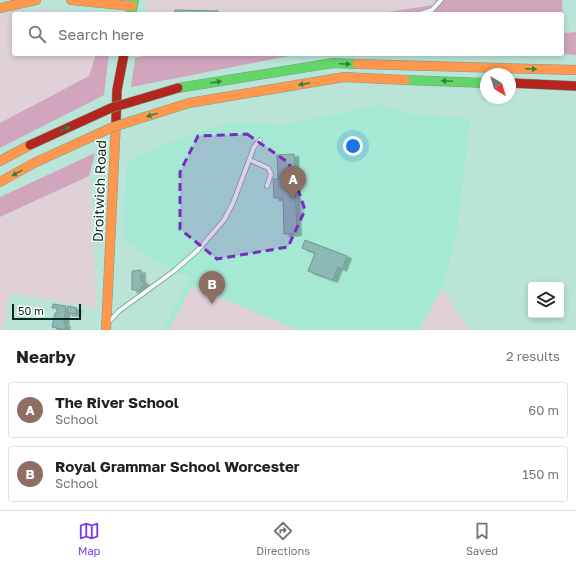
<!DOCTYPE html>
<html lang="en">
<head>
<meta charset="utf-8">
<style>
  body { margin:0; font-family:"Golos Text",sans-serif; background:#f6f6f6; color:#202124 }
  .controls { position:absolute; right:12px; bottom:12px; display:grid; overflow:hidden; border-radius:4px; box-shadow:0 2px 6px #0003 }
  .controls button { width:36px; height:36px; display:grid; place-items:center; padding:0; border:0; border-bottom:1px solid #e0e0e0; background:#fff; color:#202124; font:20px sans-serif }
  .compass { position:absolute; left:480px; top:68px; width:36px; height:36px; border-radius:50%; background:#fff; box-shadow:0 2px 6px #0003; rotate:142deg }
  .scale { position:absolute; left:12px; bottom:10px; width:69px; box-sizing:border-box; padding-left:4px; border:2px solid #072920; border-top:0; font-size:11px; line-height:14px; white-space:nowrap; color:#072920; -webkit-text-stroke:3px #fff; paint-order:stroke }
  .you { position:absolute; left:353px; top:146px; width:14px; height:14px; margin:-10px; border:3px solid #fff; border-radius:50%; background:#1a73e8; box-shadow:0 0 0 6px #1a73e833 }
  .badge { display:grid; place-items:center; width:26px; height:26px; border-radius:50%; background:#7c3aed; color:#fff; font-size:13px; font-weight:700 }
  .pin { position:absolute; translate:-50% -33px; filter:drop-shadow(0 1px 2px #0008) }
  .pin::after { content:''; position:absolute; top:21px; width:14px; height:12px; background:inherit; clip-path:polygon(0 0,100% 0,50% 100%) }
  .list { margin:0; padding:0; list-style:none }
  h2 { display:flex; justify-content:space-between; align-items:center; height:52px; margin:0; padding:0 16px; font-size:17px }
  h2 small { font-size:13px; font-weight:400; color:#757577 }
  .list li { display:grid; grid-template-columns:26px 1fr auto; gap:12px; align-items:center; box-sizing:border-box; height:56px; margin:0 8px 8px; padding:0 8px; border:1px solid #e0e0e0; border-radius:4px }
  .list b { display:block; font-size:15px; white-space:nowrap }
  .list p { margin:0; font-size:13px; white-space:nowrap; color:#757577 }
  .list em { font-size:13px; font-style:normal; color:#757577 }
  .icon { flex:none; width:22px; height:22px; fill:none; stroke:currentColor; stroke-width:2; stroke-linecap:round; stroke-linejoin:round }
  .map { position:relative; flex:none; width:576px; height:330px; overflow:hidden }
  .search { position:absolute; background:#fff; box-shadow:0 2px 6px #0003; left:12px; right:12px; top:12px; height:44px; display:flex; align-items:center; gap:10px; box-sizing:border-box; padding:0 14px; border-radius:4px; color:#757577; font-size:15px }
  .sheet { height:180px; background:#fff }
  nav { display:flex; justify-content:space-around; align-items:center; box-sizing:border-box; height:56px; border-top:1px solid #e0e0e0; background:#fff; font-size:11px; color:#757577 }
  nav a { display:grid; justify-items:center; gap:2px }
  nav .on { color:#7c3aed }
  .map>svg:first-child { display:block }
  .built { fill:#a5e8d3 }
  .green { fill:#e0d1d9 }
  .forest { fill:#d1a6bd }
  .building { fill:#8abab3; stroke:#739992; filter:url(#shadow) }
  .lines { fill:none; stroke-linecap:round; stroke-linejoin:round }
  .lane-casing { stroke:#7a9c92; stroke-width:5.5 }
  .fast-casing { stroke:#7a9c92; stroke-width:10 }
  .slow-casing { stroke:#7a9c92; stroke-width:10 }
  .jam-casing { stroke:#7a9c92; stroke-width:10 }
  .lane { stroke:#f5fbf9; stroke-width:4 }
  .fast { stroke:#63d668; stroke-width:9 }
  .slow { stroke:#ff974d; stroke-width:9 }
  .jam { stroke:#b3261e; stroke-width:9 }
  .slow-bridge-casing { stroke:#7a9c92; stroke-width:10; stroke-linecap:butt }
  .jam-bridge-casing { stroke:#7a9c92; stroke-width:10; stroke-linecap:butt }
  .slow-bridge { stroke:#ff974d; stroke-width:9 }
  .jam-bridge { stroke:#b3261e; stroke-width:9 }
  .oneway { fill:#358044 }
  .marked { fill:#7b2cbf; fill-opacity:0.2; stroke:#7b2cbf; stroke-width:3; stroke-dasharray:8 5; stroke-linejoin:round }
  .labels { text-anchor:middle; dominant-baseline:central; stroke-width:3; stroke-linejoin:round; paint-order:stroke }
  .street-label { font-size:14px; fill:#072920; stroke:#fff }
</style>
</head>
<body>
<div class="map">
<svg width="576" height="330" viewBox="0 0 576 330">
  <defs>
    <filter id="shadow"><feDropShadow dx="4.5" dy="2.5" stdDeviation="0" flood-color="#0004"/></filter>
  </defs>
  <rect width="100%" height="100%" fill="#bae4d7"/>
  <path class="built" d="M379 104 405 113 470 119 456 238 442 288 469 330H163L190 277 174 271 123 239 127 161 185 136 237 121 281 125 354 111Z"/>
  <path class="green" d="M146 0H436L433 5 375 14H144Z
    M47 9 98 14H14V54H96L89 76 0 123V16L8 12Z
    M89 176 97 308 10 293 4 330H0V217Z
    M192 286 298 330H169Z
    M442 288 469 330H419Z"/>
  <path class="forest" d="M436 0H562L564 33 576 32V55L562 54V14H375L433 5Z
    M96 54H109L104 95 0 148V123L89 76Z
    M151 54H308L294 55 131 87 135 58Z
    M95 153 89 176 0 217V197Z"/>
  <path class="building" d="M175 10 218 11V14H175Z
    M294 154 297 233 284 234 283 198H274L273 179H278L277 155Z
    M305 240 347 256 342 269 338 267 333 280 308 271 315 253 302 248Z
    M141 270V281H144V287H141V290H132V271Z
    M53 304 66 306 64 323 66 324 65 330 52 327 55 313H57V308H52Z
    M68 306 77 308 76 314 67 313Z"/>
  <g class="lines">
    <g class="lane-casing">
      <path id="lane" d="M420 14 432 10 441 0
        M250 160 268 168 271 174 267 186
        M110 321 119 311 174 271 198 250 224 220 233 203 254 147 260 140"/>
    </g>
    <g class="fast-casing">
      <path id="fast" d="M131 14 134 0
        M405 80 486 83
        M178 88 333 63 357 64"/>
    </g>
    <g class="slow-casing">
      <path id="slow" d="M71 0 132 6
        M0 8 36 0
        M357 64 576 70
        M189 103 344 77 405 80
        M0 161 30 145
        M0 182 34 163
        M106 330 116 121"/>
    </g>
    <g class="jam-casing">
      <path id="jam" d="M510 83 576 86
        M116 121 117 90 124 54"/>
    </g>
    <use href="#lane" class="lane"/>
    <use href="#fast" class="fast"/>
    <use href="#slow" class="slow"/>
    <use href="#jam" class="jam"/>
    <g class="slow-bridge-casing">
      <path id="slow-bridge" d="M34 163 113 127 189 103"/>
    </g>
    <g class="jam-bridge-casing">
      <path id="jam-bridge" d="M30 145 111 108 178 88"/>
    </g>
    <use href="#slow-bridge" class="slow-bridge"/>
    <use href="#jam-bridge" class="jam-bridge"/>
  </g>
  <defs><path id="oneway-solid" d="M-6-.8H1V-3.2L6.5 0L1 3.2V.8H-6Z"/></defs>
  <g class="oneway">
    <use href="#oneway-solid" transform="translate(345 64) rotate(2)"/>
    <use href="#oneway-solid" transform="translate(531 69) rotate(2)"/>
    <use href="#oneway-solid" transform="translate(447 81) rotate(-178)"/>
    <use href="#oneway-solid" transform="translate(216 82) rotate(-9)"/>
    <use href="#oneway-solid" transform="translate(304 84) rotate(171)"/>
    <use href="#oneway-solid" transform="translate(152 115) rotate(162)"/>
    <use href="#oneway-solid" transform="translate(65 129) rotate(-24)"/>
    <use href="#oneway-solid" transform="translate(17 173) rotate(151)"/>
  </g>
  <path class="marked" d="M247 134 289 163 305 210 288 247 217 259 180 229V172L198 136Z"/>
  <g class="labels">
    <g class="street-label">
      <text transform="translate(99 191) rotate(-88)">Droitwich Road</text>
    </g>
  </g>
</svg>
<div class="controls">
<button><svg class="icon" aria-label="layers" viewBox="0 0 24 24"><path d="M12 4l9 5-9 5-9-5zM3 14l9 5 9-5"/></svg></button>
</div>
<svg class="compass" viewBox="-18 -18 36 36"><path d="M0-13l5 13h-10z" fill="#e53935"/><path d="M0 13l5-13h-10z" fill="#757577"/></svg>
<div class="scale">50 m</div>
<div class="you"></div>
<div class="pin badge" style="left:293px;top:199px;background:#8d6e63">A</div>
<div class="pin badge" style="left:212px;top:304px;background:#8d6e63">B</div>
<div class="search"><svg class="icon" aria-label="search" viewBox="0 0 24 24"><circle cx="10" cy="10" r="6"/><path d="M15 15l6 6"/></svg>Search here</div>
</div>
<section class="sheet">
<h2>Nearby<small>2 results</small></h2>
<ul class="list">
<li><span class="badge" style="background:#8d6e63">A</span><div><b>The River School</b><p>School</p></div><em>60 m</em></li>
<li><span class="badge" style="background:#8d6e63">B</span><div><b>Royal Grammar School Worcester</b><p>School</p></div><em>150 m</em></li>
</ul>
</section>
<nav>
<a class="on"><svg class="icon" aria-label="map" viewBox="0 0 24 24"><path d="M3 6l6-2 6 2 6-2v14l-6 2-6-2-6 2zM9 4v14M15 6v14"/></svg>Map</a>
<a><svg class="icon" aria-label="directions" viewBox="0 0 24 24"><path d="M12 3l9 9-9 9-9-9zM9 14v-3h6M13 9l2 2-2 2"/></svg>Directions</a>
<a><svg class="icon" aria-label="saved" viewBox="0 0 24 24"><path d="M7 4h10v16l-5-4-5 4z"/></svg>Saved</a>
</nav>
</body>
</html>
